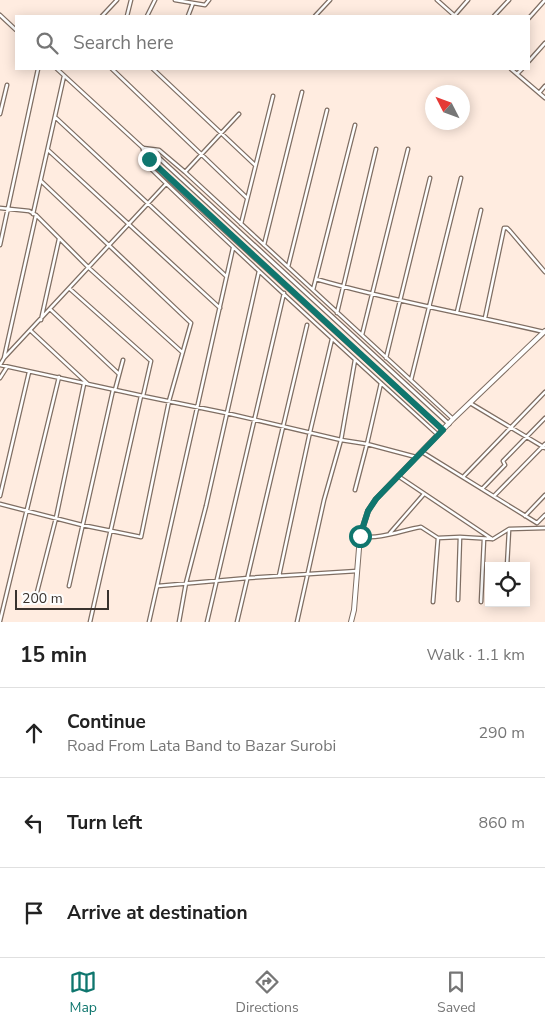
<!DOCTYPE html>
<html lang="en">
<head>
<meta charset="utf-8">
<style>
  body { margin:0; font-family:"Nunito Sans",sans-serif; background:#f2f2f2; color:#222 }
  .controls { position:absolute; right:15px; bottom:15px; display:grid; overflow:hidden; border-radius:0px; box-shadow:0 2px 12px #0003 }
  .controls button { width:45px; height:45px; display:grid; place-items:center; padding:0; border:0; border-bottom:1px solid #e0e0e0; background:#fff; color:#222; font:25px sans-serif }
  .compass { position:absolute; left:425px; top:85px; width:45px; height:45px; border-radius:50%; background:#fff; box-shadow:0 2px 12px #0003; rotate:312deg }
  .scale { position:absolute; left:15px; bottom:12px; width:94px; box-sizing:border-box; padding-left:5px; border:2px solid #39322d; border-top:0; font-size:14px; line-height:18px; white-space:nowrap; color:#39322d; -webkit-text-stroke:4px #fdfdfd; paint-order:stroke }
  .stop { position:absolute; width:15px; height:15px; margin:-11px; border:4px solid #0f766e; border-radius:50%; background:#fff }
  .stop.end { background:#0f766e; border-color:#fff; box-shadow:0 1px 5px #0008 }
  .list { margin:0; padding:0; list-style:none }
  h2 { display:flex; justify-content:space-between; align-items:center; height:65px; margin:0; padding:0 20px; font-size:21px }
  h2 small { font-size:16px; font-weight:400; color:#767676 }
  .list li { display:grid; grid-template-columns:32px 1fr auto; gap:15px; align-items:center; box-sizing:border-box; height:90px; padding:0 20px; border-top:1px solid #e0e0e0 }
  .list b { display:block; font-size:19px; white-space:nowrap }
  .list p { margin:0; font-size:16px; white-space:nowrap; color:#767676 }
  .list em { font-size:16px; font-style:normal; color:#767676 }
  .icon { flex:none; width:28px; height:28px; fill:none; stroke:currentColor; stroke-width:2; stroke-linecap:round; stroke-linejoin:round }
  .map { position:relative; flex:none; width:545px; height:622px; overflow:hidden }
  .search { position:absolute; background:#fff; box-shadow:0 2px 12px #0003; left:15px; right:15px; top:15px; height:55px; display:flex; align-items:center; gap:12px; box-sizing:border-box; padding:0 18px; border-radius:0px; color:#767676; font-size:19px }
  .sheet { height:335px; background:#fff }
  nav { display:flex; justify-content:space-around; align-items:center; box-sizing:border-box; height:70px; border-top:1px solid #e0e0e0; background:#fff; font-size:14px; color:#767676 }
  nav a { display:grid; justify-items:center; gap:2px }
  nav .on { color:#0f766e }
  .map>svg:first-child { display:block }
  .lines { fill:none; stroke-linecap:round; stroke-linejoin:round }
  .minor-casing { stroke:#7f6e63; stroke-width:5 }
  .tertiary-casing { stroke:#7f6e63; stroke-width:5.5 }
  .secondary-casing { stroke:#7f6e63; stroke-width:6 }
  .minor { stroke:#fff; stroke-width:2.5 }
  .tertiary { stroke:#fff; stroke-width:3 }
  .secondary { stroke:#fff; stroke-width:4 }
  .route { stroke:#0f766e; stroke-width:6 }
</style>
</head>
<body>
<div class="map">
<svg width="545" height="622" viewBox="0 0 545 622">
  <rect width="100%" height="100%" fill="#ffece0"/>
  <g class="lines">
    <g class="minor-casing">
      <path id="minor" d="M175 0 205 5 209 0
        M437 0 455 16
        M0 15 16 30
        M102 16 117 0
        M127 16 131 0
        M147 16 155 0
        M188 16 193 3
        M315 16 330 0
        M454 16 468 0
        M494 16 509 0
        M529 18 545 0
        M529 61 545 43
        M57 69 143 148 159 150 185 172 453 419
        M112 69 247 198
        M153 69 255 165
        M511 69 545 98
        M517 74 522 69
        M539 93 545 86
        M0 114 7 85
        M55 117 226 276
        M48 150 220 308
        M143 150 146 164C241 256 339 345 437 434
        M185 172 239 114
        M166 184 4 358 0 365 143 396 226 413 341 440 367 444 416 457
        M0 208 29 211 36 215 89 268 182 352
        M33 214 64 76
        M241 224 273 96
        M0 245 38 69
        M264 245 302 92
        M288 267 327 110
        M316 279C391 301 468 314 544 332
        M70 289 151 361 143 396
        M313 290 355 125
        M51 310 119 374
        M457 312 481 210
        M337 313 376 149
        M485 318 504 228H507L510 231 545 272
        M41 320 59 239
        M31 331 88 384
        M362 335 408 149
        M4 358 36 215
        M386 358 430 178
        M0 378 7 367
        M411 380 461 178
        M115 390 123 360
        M470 403 545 448
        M422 452 537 523 545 515
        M398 476 492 539
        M463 477 545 392
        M482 489 505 465 503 461 545 418
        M355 490 367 444 381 383
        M0 496 29 372
        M494 496 545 444
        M0 504 82 525 141 537 169 401 191 323 41 181
        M525 516 545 495
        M390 533 424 494
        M360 536C380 540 402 530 421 527L438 538 460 537 493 539 509 529 545 528
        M507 566 509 530
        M279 576 310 432 332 339
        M69 586 113 390
        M158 586 248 578 357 571
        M35 600 56 518 84 384
        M458 600 460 537
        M433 602 438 538
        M481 602 484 539
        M0 621 59 377
        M90 622 141 396
        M149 622 233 248
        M179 622 186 583 206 506 259 271
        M207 622 284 293
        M237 622 307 325
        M297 622 324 500 341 440 355 360"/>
    </g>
    <g class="tertiary-casing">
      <path id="tertiary" d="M143 148 150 162 443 430
        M143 148 158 157 449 424"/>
    </g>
    <g class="secondary-casing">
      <path id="secondary" d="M351 622 354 610 360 536 368 511 376 499 453 419 545 331"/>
    </g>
    <use href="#minor" class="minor"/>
    <use href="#tertiary" class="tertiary"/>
    <use href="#secondary" class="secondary"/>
  </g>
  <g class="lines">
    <path class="route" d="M149 159 443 430 376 499 368 511 360 536"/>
  </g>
</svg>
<div class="controls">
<button><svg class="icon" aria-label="locate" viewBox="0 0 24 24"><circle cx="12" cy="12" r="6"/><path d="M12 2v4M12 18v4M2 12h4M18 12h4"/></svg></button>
</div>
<svg class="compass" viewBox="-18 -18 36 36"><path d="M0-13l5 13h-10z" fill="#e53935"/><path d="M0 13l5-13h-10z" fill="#767676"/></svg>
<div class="scale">200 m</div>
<div class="stop" style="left:360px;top:536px"></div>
<div class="stop end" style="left:149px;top:159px"></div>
<div class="search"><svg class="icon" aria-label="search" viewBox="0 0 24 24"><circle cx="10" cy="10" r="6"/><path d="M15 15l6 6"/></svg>Search here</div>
</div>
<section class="sheet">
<h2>15 min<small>Walk · 1.1 km</small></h2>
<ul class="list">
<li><svg class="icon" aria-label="ahead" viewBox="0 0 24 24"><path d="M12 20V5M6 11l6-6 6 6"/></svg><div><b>Continue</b><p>Road From Lata Band to Bazar Surobi</p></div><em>290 m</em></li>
<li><svg class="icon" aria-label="left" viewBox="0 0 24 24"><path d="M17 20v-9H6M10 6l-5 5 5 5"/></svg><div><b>Turn left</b></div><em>860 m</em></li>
<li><svg class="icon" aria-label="arrive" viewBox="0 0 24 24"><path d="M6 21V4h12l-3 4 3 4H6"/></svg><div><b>Arrive at destination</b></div></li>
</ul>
</section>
<nav>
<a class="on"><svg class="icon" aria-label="map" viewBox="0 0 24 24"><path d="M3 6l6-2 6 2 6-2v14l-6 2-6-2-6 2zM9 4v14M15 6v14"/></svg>Map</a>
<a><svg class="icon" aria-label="directions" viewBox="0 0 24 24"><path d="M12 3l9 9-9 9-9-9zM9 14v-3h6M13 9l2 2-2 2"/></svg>Directions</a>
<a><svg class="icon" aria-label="saved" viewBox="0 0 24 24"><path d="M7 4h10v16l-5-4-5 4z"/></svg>Saved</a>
</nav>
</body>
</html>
